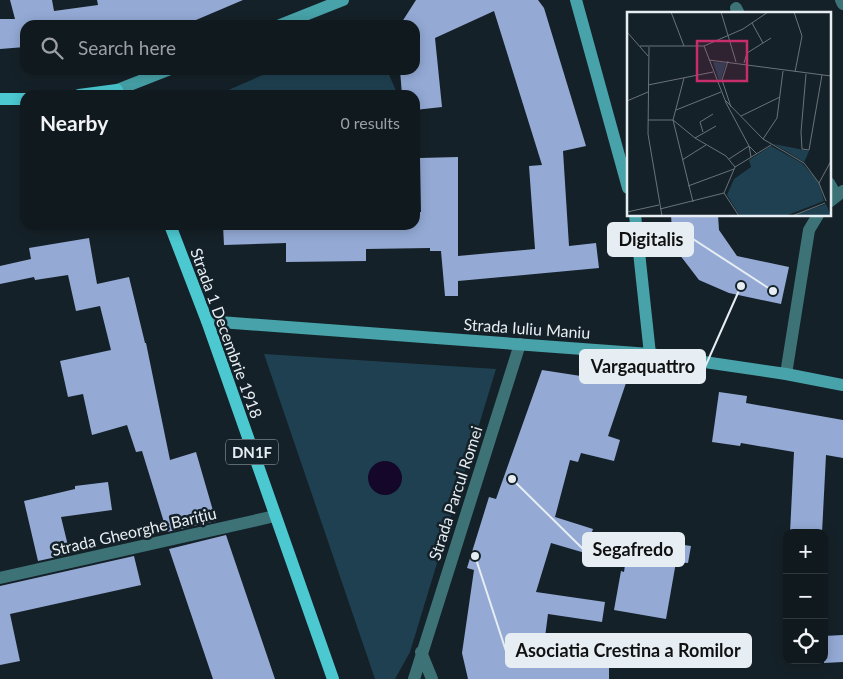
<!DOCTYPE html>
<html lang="en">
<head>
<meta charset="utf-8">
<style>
  body { margin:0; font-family:Lato,sans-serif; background:#192227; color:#f1f3f6 }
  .controls { position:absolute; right:15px; bottom:15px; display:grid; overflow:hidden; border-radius:10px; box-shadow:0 2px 12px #0003 }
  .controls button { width:45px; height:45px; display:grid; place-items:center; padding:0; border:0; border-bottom:1px solid #30383c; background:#10191e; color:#f1f3f6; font:25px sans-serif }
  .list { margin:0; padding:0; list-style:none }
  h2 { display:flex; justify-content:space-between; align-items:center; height:65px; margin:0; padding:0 20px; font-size:21px }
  h2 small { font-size:16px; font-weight:400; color:#9ca0a4 }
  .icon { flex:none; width:28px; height:28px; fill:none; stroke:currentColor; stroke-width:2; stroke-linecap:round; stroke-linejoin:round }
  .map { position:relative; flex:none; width:843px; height:679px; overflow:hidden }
  .search { position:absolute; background:#10191e; box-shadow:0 2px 12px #0003; left:20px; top:20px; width:400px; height:55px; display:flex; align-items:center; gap:12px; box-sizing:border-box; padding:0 18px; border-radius:15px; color:#9ca0a4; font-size:19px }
  .panel { position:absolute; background:#10191e; box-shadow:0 2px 12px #0003; left:20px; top:90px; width:400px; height:140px; border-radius:15px }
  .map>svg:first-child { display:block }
  .green { fill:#1f4051 }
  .water { fill:#14072a }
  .building { fill:#94aad5 }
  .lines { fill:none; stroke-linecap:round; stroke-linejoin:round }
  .street { stroke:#3d7377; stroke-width:12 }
  .secondary { stroke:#47a3a9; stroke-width:12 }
  .primary { stroke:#4bc8d0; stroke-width:12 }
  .labels { text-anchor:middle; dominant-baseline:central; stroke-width:5; stroke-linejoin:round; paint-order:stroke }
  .shield { fill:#152128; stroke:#a8b0b6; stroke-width:1 }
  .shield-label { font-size:15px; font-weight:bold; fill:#e7eef3 }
  .street-label { font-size:16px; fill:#e7eef3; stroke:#152128 }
  .inset-road { fill:none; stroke:#697379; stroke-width:1 }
  .view { fill:#c62d6a; fill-opacity:0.15; stroke:#c62d6a; stroke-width:2.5 }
  .inset-edge { fill:none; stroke:#e7eef3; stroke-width:2.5 }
  .leader { fill:none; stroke:#e7eef3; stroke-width:2 }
  .callout-dot { fill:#e7eef3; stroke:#152128; stroke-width:2 }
  .callout { fill:#e7eef3; stroke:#e7eef3; stroke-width:2 }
  .callout-label { font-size:18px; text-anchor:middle; font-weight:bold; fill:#111 }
</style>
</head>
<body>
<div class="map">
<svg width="843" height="679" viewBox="0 0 843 679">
  <rect width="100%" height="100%" fill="#152128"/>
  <path class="green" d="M274 70H387L397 93 394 95H217Z
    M264 354 496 369 410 652 395 679H375Z"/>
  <path class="water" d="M368 478a17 17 0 1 1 34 0a17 17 0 1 1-34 0Z"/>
  <path class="building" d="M10 0H52L54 11 98 5 97 0H243L196 20 173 25H25V47L0 49V19H15Z
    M416 0H538L544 8 586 146 563 151 569 246 596 243 599 268 458 281V296H445L441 251H430V248L366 249V261L286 262V243L224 245 223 225H415V212H421L420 158 458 157V256L535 249 529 166 542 165 494 11 435 38 442 107 415 110V95H402L400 70H415V25H400Z
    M671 215H718L719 230 737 256 789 267 781 304 729 293 699 280 673 246Z
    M89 238 97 284 129 277 145 343H146L170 460 196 452 216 521 167 532 142 451 136 452 127 425 92 435 83 394 68 397 60 361 111 350 100 306 76 311 68 275 35 280 34 277 0 284V266L31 259 29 248Z
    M542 370 626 383 608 436 620 440 614 461 581 453 578 462 570 460 555 517 593 529 585 553 551 543 536 592 605 602 602 622 548 614 542 660 609 661V679H468L462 653 474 570 467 568 489 497 496 499Z
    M719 392 747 396 746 403 843 420V458L826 455 822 533H790L794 452 741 443 740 446 712 442Z
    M108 482 112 510 61 517 70 554 38 561 24 501 75 489V486Z
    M226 535 275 679H213L169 549Z
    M629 537 691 546 688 563 676 562 666 619 614 610 621 571 624 572Z
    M134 556 141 585 10 614 20 661 0 665V586Z
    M843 635V662L824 663V636Z"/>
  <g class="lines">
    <path class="street" d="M841 0 843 4
      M736 8 739 14
      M829 183 836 195
      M829 202 843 191
      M786 374 809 230 818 215
      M0 578 275 516
      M421 652 432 679
      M414 679 520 344"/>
    <path class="secondary" d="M576 0 628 188
      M280 25 343 0
      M117 90 168 70
      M635 215 650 354
      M207 321 650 354 786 374 843 385"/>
    <path class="primary" d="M79 95 117 90 119 95
      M0 99H25
      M170 225 207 321 333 679"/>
  </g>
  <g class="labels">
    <rect class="shield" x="226" y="439.5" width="52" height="25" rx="4"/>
    <g class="shield-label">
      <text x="252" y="452">DN1F</text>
    </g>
    <g class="street-label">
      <text transform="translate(527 328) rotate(4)">Strada Iuliu Maniu</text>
      <text transform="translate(227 333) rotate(70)">Strada 1 Decembrie 1918</text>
      <text transform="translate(455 493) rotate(-72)">Strada Parcul Romei</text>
      <text transform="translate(134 531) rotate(-13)">Strada Gheorghe Barițiu</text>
    </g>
  </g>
  <g transform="translate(627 12)">
    <rect width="204" height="204" fill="#152128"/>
    <path d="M86 50 99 51 93 71ZM147 132 182 139 179 146 177 150ZM144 134 175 151 192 171 197 189 158 204H113L100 183 107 167 124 155 122 148ZM199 192 204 204H171L170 202Z" fill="#1f4051"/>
    <path class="inset-road" d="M44 0 57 34M94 0 109 50M167 0 175 24 168 60M125 11 136 31M0 20 21 44M13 34H77L116 17 141 0M77 34 98 88 136 127 177 151 192 171 199 189M22 35 21 122 35 204M82 48 204 64M117 51 120 41 144 26M179 62 174 120 175 137 182 138 195 63M57 66 46 108 68 126 99 144 108 155M95 68 104 95M95 68 101 49M21 73 86 60M0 89 21 80M98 89 122 134 130 142M49 98 94 80M114 104 153 85M21 108H46L66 190M76 120 73 110 86 102M68 126 89 114M136 127 150 106 156 59M102 147 122 134 124 145M55 148 79 133M192 171 204 149M61 174 107 157M97 181 108 155 144 133M97 181 112 204M33 197 97 181M0 200 32 193M165 204 198 191"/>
    <path class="view" d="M70 29H120V69H70Z"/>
    <rect width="204" height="204" class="inset-edge"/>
  </g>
  <path class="leader" d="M773 291L693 239M741 286L705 367M512 479L583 549M475 556L506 651"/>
  <g class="callout-dot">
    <circle cx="773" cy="291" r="5"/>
    <circle cx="741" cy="286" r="5"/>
    <circle cx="512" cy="479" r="5"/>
    <circle cx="475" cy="556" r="5"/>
  </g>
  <g class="callout">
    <rect x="608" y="223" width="85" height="33" rx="5"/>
    <rect x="580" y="350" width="125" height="33" rx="5"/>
    <rect x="583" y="533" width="101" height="33" rx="5"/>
    <rect x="506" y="634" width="245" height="33" rx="5"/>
  </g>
  <g class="callout-label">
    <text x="651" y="246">Digitalis</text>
    <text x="643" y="373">Vargaquattro</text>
    <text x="633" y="556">Segafredo</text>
    <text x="628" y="657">Asociatia Crestina a Romilor</text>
  </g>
</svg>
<div class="controls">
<button>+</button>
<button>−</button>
<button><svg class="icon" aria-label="locate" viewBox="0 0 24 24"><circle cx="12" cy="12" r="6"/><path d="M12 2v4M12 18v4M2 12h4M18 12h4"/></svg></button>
</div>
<div class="search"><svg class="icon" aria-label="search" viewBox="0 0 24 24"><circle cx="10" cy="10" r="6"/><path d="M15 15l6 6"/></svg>Search here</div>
<section class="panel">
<h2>Nearby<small>0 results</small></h2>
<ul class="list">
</ul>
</section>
</div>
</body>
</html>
